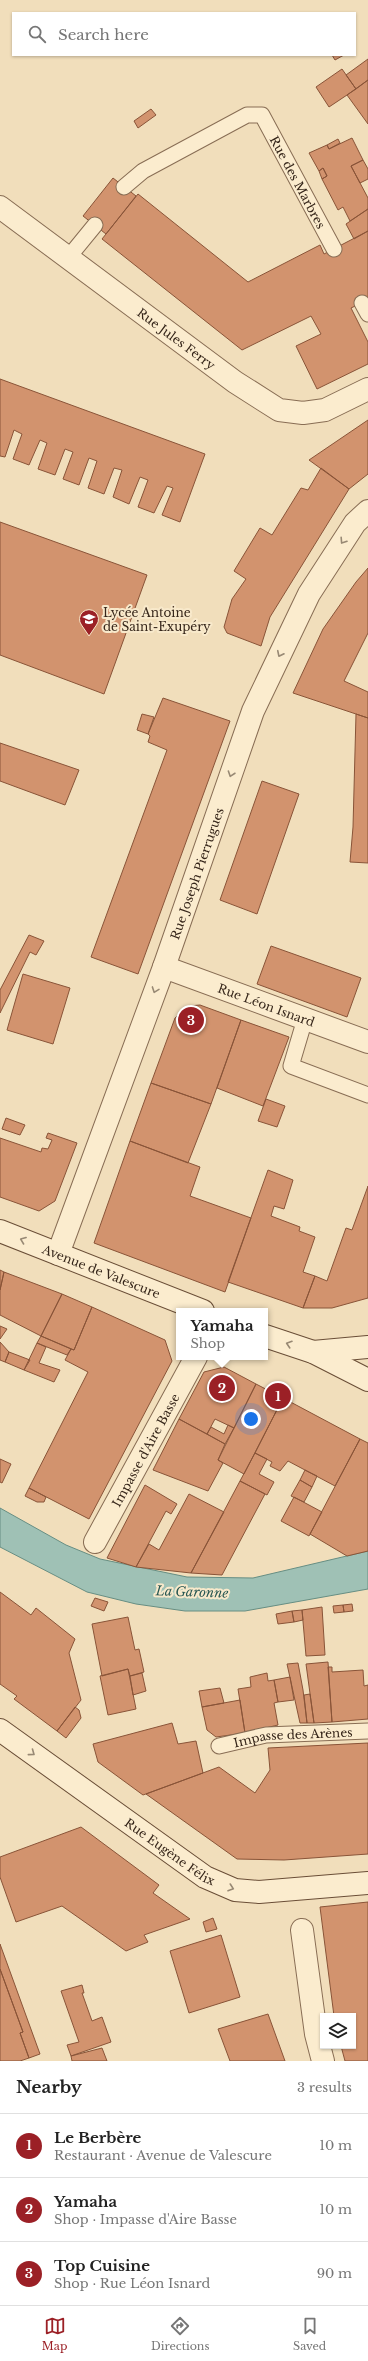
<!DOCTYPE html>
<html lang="en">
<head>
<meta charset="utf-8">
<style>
  body { margin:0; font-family:"Libre Baskerville",serif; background:#f6f6f6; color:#222 }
  .controls { position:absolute; right:12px; bottom:12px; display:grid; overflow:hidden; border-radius:0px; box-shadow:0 1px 3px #0004 }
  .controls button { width:36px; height:36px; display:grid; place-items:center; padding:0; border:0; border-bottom:1px solid #e0e0e0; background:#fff; color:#222; font:20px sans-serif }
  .you { position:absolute; left:251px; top:1419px; width:14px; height:14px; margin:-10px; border:3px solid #fff; border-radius:50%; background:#1a73e8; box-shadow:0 0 0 6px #1a73e833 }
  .badge { display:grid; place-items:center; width:26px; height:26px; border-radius:50%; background:#9b2026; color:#fff; font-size:13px; font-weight:700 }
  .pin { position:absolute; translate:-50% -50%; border:2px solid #fff; box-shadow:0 1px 4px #0006 }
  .popup { position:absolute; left:176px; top:1308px; width:92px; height:52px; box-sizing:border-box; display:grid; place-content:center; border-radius:0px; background:#fff; filter:drop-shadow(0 1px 3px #0005); font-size:13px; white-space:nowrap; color:#767676 }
  .popup b { font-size:15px; color:#222 }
  .popup::after { content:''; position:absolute; left:50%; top:100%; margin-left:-8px; border:8px solid transparent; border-top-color:#fff }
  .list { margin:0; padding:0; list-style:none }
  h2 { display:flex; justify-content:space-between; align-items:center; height:52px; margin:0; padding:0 16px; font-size:17px }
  h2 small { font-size:13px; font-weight:400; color:#767676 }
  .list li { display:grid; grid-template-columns:26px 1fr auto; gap:12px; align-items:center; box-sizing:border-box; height:64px; padding:0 16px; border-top:1px solid #e0e0e0 }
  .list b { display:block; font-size:15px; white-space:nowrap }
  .list p { margin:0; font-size:13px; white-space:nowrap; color:#767676 }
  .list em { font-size:13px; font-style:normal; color:#767676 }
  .icon { flex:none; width:22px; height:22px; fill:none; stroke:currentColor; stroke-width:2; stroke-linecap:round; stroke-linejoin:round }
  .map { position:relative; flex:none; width:368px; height:2061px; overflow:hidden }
  .search { position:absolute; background:#fff; box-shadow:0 1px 3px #0004; left:12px; right:12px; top:12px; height:44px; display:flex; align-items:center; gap:10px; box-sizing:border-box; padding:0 14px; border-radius:0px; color:#767676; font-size:15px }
  .sheet { height:244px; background:#fff }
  nav { display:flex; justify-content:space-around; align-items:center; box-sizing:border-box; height:56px; border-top:1px solid #e0e0e0; background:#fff; font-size:11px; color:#767676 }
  nav a { display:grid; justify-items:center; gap:2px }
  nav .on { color:#9b2026 }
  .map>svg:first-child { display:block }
  .water { fill:#9fc1b5; stroke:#678e83 }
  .building { fill:#d2936e; stroke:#895438 }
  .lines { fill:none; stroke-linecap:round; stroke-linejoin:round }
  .lane-casing { stroke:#886d54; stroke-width:17 }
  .street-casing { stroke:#886d54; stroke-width:24 }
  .secondary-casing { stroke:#6a4e37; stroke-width:24 }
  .lane { stroke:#fbecce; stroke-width:15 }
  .street { stroke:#fbecce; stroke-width:22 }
  .secondary { stroke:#fbecce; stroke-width:22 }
  .oneway { stroke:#988974 }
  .labels { text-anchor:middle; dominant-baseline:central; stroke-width:4; stroke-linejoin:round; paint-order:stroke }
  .street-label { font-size:12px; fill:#36261a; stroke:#f8e9cb }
  .poi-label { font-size:12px; fill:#36261a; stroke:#f8e9cb; text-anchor:start }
  .water-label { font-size:13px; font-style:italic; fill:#285752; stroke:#f8e9cb }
</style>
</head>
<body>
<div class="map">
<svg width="368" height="2061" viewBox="0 0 368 2061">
  <rect width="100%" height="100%" fill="#f1debb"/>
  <path class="water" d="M0 1508 66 1545 100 1559 187 1577 253 1578 368 1551V1589L245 1611H185L136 1604 87 1592 0 1547Z"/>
  <path class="building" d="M332 55H344L335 60Z
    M368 59V80L356 89 346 75Z
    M342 69 356 89 329 107 316 87Z
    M368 80V124L347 95Z
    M151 109 156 115 138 128 134 121Z
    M352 138 363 160 351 166 368 198V209L350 221 343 207 338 210 322 179 327 176 323 168 319 171 309 153 327 145 329 149Z
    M338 139 340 143 329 149 327 145Z
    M363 160 368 169V179L360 183 351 166Z
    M323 168 327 176 322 179 319 171Z
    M113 178 136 196 106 234 83 216Z
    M138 194 248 282 320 245 324 254 368 231V300L351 308 368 342V364L317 389 296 346 321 334 311 316 242 350 102 239Z
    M368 209V231L354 239 346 224Z
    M0 379 205 454 180 522 162 515 173 488 167 486 154 513 138 507 148 480 140 477 129 504 113 497 122 470 114 468 104 494 88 488 97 461 89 458 79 485 63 479 73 452 65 449 55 475 38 469 47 443 40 440 29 465 13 459 22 434 14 430 5 457 0 456Z
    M368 420V474L349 489 309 460Z
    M321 468 349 489 270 617 261 646 227 633 224 627 232 599 246 579 234 571 260 528 272 535 301 488 308 490Z
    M0 522 147 575 104 694 0 655Z
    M368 568V633L344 681 368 692V718L293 693 323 629 356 582Z
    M163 698 230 721 138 974 91 957 167 750 148 742 150 736 148 734Z
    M142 714 154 717 148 734 137 730Z
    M356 714 368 718V863L350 862 353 827Z
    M0 743 79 770 65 805 0 781Z
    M262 781 299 794 257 914 220 900Z
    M29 935 44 941 36 955 30 952 0 1013V990Z
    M271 946 361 978 347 1017 257 984Z
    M23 974 70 988 53 1044 7 1030Z
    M200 1005 241 1020 211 1104 151 1083 175 1018 189 1006Z
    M241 1020 289 1037 263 1106 217 1088Z
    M151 1083 211 1104 188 1163 130 1141Z
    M266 1099 285 1106 277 1127 258 1121Z
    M6 1118 25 1125 20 1135 2 1129Z
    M48 1133 77 1143 55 1201 39 1211 0 1197V1138L41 1152 42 1148 48 1149 52 1140 46 1138Z
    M130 1141 200 1167 190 1196 251 1218 225 1292 94 1243Z
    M268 1170 293 1180 284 1209 274 1206 271 1216 300 1227 299 1231 315 1237 303 1272 315 1276 303 1308 228 1282Z
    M368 1186V1298L332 1308H303L315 1276 327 1281 346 1228 352 1230Z
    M0 1270 4 1272 0 1290Z
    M4 1272 62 1294 41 1336 0 1315V1290Z
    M62 1294 92 1307 74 1350 41 1336Z
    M92 1307 165 1340 172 1361 89 1519 29 1488 88 1372 65 1360 71 1349 74 1350Z
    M0 1326 7 1329 0 1339Z
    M41 1336 71 1349 67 1355 37 1343Z
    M0 1342 9 1352 5 1362 0 1360Z
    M37 1343 46 1347 39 1363 60 1370 54 1382 24 1370Z
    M9 1352 30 1360 24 1370 5 1362Z
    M224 1367 256 1384 234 1428 215 1419 207 1434 179 1419 204 1372Z
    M256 1384 283 1398 244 1474 218 1460Z
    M283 1398 360 1439 335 1486 288 1461 280 1471 270 1466 272 1462 255 1453Z
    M179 1419 225 1444 218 1460 223 1463 208 1491 153 1470Z
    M228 1425 234 1428 225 1444 207 1434 211 1427 224 1434Z
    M360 1439 368 1443V1551L347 1556 310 1534Z
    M255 1453 267 1459 259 1474 274 1482 267 1495 240 1481Z
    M0 1459 11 1464 2 1483 0 1482Z
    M305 1470 317 1476 312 1487 300 1480Z
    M300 1480 312 1487 304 1502 291 1496Z
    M240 1481 265 1494 222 1575 191 1573Z
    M145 1485 177 1504 171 1514 166 1511 136 1567 107 1558Z
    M29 1488 46 1497 44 1502H37L25 1496Z
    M189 1494 224 1512 191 1573 136 1567 149 1544 159 1550Z
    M294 1497 322 1512 309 1536 281 1521Z
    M0 1592 31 1615 36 1608 75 1639 69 1653 81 1700 57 1731 14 1699 17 1696 0 1684Z
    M95 1598 108 1602 104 1611 91 1606Z
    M352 1604 353 1611 344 1612 343 1605Z
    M343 1605 344 1612 334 1613 333 1606Z
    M322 1607 325 1655 306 1656 302 1610Z
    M302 1610 303 1620 294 1622 292 1611Z
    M292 1611 294 1622 278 1624 276 1614Z
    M128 1617 135 1650 139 1649 144 1672 130 1676 128 1669 102 1676 92 1624Z
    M328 1662 332 1722 314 1723 306 1664Z
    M298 1663 303 1690 307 1723H300L287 1664Z
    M328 1667H332V1672L363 1670 364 1686 368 1685V1719L332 1722Z
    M128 1669 136 1709 108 1715 100 1676Z
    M142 1673 146 1691 133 1695 130 1676Z
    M267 1673 268 1681 274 1680 278 1702 274 1703 278 1725 245 1733 238 1689 251 1687 250 1677Z
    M290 1677 294 1700 278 1702 274 1680Z
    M220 1688 224 1703 202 1707 199 1691Z
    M310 1694 314 1723H307L304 1695Z
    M240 1700 245 1733 216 1737 207 1730 202 1707Z
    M75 1707 79 1710 81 1718 66 1738 57 1731Z
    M172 1723 178 1744 196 1741 203 1773 143 1795 98 1762 93 1744Z
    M368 1743V1854L284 1860 237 1859 146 1794 219 1767 255 1793 270 1770 268 1748Z
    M81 1827 159 1885 153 1893 190 1919 144 1935 148 1942 126 1951 62 1906 16 1922 0 1877V1857Z
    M368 1902V2061H345L341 2046H353V2016H334L320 1907Z
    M213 1918 217 1929 206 1932 203 1922Z
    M221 1935 240 1997 189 2013 170 1951Z
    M0 1944 40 2054 29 2058 20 2033 23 2032 0 1969Z
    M0 1969 23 2032 20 2033 29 2058 20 2061H0Z
    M82 1985 84 1993H82L92 2021 102 2017 111 2042 71 2056 67 2045 79 2042 61 1991Z
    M268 2014 285 2061H230L218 2029Z
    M102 2048 107 2061H72L71 2056Z"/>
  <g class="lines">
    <g class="lane-casing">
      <g id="lane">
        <path id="s1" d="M124 187 143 171 247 115H262L334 249"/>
        <path d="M68 258 95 225"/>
        <path d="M362 303 368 314"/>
        <path d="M305 1019 291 1066 368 1095"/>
        <path id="s2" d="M219 1746 266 1735 368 1731"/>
      </g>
    </g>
    <g class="street-casing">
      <g id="street">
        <path id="s3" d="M0 207 235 382 279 410 303 413 325 410 368 389"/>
        <path id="s4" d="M164 967 368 1042"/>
        <path id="s5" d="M58 1254 164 967 253 711 309 594 355 523 368 511"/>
        <path id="s6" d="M95 1542 196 1357"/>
        <path d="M302 1930 316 2034 323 2061"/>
      </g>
    </g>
    <g class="secondary-casing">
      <g id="secondary">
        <path id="s7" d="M0 1231 203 1311"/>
        <path d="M265 1336 313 1352 368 1380"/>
        <path d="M313 1352 368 1347"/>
        <path id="s8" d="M0 1730 205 1877 235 1890 259 1892 368 1883"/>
      </g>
    </g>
    <use href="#lane" class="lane"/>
    <use href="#street" class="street"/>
    <use href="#secondary" class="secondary"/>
  </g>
  <defs><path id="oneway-chevron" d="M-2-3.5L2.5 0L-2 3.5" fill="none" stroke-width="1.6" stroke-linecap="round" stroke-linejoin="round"/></defs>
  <g class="oneway">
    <use href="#oneway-chevron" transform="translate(343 541) rotate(123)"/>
    <use href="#oneway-chevron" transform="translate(280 654) rotate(116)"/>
    <use href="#oneway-chevron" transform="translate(231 774) rotate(109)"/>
    <use href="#oneway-chevron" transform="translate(155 990) rotate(110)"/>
    <use href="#oneway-chevron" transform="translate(23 1240) rotate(-159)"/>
    <use href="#oneway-chevron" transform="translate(289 1344) rotate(-162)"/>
    <use href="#oneway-chevron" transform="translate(32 1753) rotate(36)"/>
    <use href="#oneway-chevron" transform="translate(231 1888) rotate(19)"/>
  </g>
  <defs>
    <g id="school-pin" transform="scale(1)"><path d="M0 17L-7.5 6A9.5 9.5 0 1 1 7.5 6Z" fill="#9b2026" stroke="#f8e9cb"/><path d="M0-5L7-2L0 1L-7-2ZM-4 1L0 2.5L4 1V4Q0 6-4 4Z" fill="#fff"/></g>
  </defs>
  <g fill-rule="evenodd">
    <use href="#school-pin" x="89" y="619"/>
  </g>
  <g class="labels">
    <g class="street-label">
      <text stroke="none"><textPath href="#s1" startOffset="234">Rue des Marbres</textPath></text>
      <text stroke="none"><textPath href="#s3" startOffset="220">Rue Jules Ferry</textPath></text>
      <text stroke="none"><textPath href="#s5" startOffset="405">Rue Joseph Pierrugues</textPath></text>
      <text stroke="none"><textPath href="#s4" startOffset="109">Rue Léon Isnard</textPath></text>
      <text stroke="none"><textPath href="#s7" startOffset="109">Avenue de Valescure</textPath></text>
      <text stroke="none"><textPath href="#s6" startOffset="105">Impasse d'Aire Basse</textPath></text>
      <text stroke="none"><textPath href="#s2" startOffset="75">Impasse des Arènes</textPath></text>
      <text stroke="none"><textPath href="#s8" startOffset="209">Rue Eugène Félix</textPath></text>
    </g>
    <g class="poi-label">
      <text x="103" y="612">Lycée Antoine<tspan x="103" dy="14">de Saint-Exupéry</tspan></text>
    </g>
    <g class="water-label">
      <text transform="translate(192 1592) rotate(2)">La Garonne</text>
    </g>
  </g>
</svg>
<div class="controls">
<button><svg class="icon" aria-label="layers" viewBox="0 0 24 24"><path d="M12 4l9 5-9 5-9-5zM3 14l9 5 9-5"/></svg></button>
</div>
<div class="you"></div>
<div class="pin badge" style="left:278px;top:1396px">1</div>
<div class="pin badge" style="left:222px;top:1388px">2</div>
<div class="popup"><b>Yamaha</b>Shop</div>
<div class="pin badge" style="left:191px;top:1020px">3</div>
<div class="search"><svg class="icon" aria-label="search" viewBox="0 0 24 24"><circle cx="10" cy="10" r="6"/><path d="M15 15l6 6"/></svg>Search here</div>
</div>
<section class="sheet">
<h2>Nearby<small>3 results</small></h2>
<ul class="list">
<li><span class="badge">1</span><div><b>Le Berbère</b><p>Restaurant · Avenue de Valescure</p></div><em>10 m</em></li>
<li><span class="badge">2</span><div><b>Yamaha</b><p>Shop · Impasse d'Aire Basse</p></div><em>10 m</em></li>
<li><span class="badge">3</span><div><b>Top Cuisine</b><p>Shop · Rue Léon Isnard</p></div><em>90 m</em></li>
</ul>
</section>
<nav>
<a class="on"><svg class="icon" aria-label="map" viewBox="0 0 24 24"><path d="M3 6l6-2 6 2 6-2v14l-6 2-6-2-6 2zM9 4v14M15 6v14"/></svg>Map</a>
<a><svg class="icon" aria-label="directions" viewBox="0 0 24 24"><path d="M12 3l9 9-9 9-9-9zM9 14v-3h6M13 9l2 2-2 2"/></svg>Directions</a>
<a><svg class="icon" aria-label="saved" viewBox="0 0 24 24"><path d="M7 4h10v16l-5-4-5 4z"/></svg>Saved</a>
</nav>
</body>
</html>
